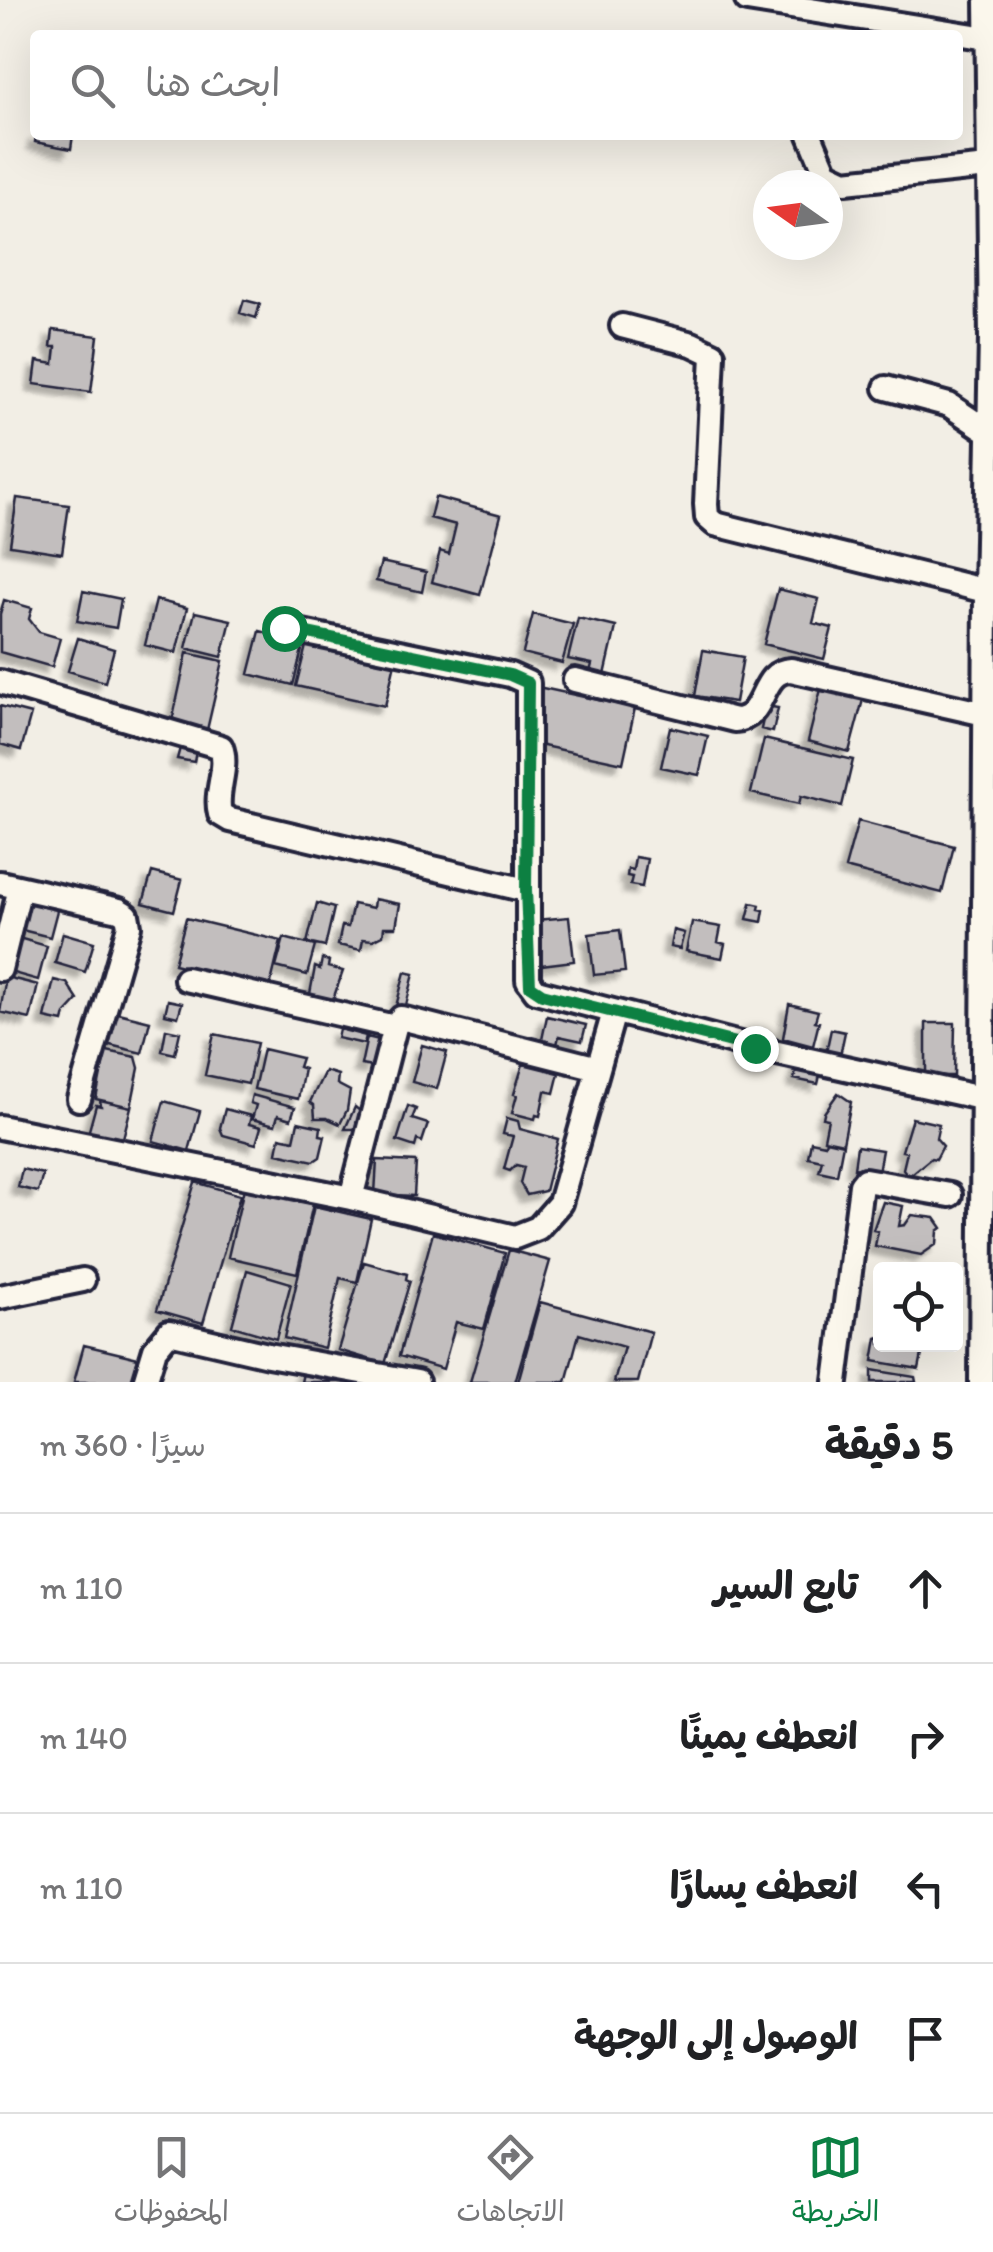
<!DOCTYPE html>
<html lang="ar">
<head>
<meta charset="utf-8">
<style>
  body { margin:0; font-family:Itim,"Playpen Sans Arabic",sans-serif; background:#f6f6f6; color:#202124; direction:rtl }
  .controls { position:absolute; right:30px; bottom:30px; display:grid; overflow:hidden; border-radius:10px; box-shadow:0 10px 40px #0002 }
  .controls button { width:90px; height:90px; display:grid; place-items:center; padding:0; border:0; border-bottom:2px solid #e0e0e0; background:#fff; color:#202124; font:50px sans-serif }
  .compass { position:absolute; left:753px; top:170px; width:90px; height:90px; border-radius:50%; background:#fff; box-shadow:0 10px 40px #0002; rotate:284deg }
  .stop { position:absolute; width:30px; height:30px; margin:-22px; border:8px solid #0b8043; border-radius:50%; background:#fff }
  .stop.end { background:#0b8043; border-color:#fff; box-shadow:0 2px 10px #0008 }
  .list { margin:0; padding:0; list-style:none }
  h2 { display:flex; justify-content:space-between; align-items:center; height:130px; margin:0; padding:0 40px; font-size:42px }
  h2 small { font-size:32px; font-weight:400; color:#757577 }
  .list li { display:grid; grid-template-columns:65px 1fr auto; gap:30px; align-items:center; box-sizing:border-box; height:150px; padding:0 40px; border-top:2px solid #e0e0e0 }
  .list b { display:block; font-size:38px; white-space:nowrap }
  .list em { font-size:32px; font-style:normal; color:#757577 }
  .icon { flex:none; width:55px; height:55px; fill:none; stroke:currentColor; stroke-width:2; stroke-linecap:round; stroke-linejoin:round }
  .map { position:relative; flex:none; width:993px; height:1382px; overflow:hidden; direction:ltr }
  .search { position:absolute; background:#fff; box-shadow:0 10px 40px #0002; left:30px; right:30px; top:30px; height:110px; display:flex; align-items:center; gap:25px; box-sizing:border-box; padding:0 35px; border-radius:10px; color:#757577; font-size:38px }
  .sheet { height:730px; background:#fff }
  nav { display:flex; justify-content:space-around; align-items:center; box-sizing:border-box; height:140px; border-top:2px solid #e0e0e0; background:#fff; font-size:28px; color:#757577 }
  nav a { display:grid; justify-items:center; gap:5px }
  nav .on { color:#0b8043 }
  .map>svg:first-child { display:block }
  .building { fill:#c2bebe; stroke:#22223b; stroke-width:2.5; filter:url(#shadow) }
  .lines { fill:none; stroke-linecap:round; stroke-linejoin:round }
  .minor-casing { stroke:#22223b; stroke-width:30 }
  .minor { stroke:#fbf7ec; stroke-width:22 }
  .route { stroke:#0b8043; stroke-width:12 }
</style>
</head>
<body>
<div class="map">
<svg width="993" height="1382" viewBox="0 0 993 1382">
  <defs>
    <filter id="shadow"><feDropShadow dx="-7" dy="7" stdDeviation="2.5" flood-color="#0004"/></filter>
  </defs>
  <rect width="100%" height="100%" fill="#f2eee5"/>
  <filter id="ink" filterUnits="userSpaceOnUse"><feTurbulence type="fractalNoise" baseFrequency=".01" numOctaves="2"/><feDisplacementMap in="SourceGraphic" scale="20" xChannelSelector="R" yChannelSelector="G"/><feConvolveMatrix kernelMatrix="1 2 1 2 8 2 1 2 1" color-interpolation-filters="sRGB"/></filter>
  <g filter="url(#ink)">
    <path class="building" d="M36 135H73L71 149 35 142Z
      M244 300 260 304 256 318 240 313Z
      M53 330 98 336 91 392 34 384 37 361 54 364 56 347H51Z
      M435 497 501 515 480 595 432 582 440 551 449 554 456 525 430 518Z
      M17 498 69 505 62 553 10 545Z
      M381 562 426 572 422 592 376 581Z
      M778 589 819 599 813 623 832 628 824 659 764 644Z
      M83 591 121 599 116 628 77 621Z
      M4 600 32 608 29 619 39 632 60 638 52 667 0 652V614Z
      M156 600 187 608 176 653 145 645Z
      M195 612 231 620 222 657 186 648Z
      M533 614 573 624 562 663 523 653Z
      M578 618 616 627 605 675 590 672 592 664 568 659Z
      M260 631 304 642 293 685 249 674Z
      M78 638 114 649 105 682 68 671Z
      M307 642 395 663 385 706 296 686Z
      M703 650 743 657 735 702 695 696Z
      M187 653 223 661 207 730 172 722Z
      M822 685 864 696 849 752 808 741Z
      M538 687 635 708 623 763 534 744Z
      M0 706 31 714 21 750 0 744Z
      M766 706 778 708 773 732 761 729Z
      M670 727 708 736 699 775 661 767Z
      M764 739 853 760 842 806 801 796 799 804 751 793Z
      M180 748 196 751 194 762 177 759Z
      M858 821 954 846 942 893 845 868Z
      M635 857 647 859 642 887 630 885 632 877 627 876 628 869 633 870Z
      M152 872 182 880 174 911 143 903Z
      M26 895 59 903 50 937 18 929Z
      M374 899 400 904 396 927H384L383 935 373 940 363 939 361 950 338 945 342 926 348 927 353 904 373 908Z
      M317 903 334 908 325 947 307 943Z
      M751 903 760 905 759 909 764 910 762 922 747 919Z
      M569 917 574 961 541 965 536 920Z
      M186 918 281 941 270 987 174 964Z
      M692 922 721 927 718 942 725 944 722 958 686 951Z
      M620 930 625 972 594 975 589 934Z
      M673 930 684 933 680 949 670 947Z
      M63 933 94 942 85 972 55 963Z
      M15 937 47 946 38 980 6 971Z
      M284 938 315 946 307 975 276 967Z
      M322 959 329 961 328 967 343 971 331 1005 309 999 315 967 320 969Z
      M405 972 414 974 403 1017 394 1014Z
      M6 977 38 985 30 1019 0 1012Z
      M54 980 67 983 78 1000 65 1014 63 1022 45 1018Z
      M168 1000 182 1003 178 1017 165 1014Z
      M789 1004 818 1011 815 1021 819 1022 813 1046 783 1038Z
      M114 1012 150 1021 142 1053 106 1044Z
      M547 1016 586 1025 582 1041 559 1036 555 1053 540 1049Z
      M926 1023H955L954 1076H926Z
      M166 1029 180 1032 175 1054 162 1051Z
      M339 1029 366 1036 364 1044 337 1038Z
      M831 1029 845 1032 838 1065 824 1062Z
      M214 1034 257 1043 248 1084 205 1075Z
      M367 1037 379 1040 372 1067 361 1065Z
      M422 1045 447 1052 437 1089 412 1082Z
      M263 1049 301 1058 298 1067 304 1069 298 1099 254 1089Z
      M102 1050 136 1057 139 1068 131 1107 96 1099 105 1054Z
      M799 1061 822 1067 818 1084 794 1079Z
      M523 1064 559 1073 554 1093 545 1091 540 1116 536 1115 535 1119 512 1113 517 1095 514 1094Z
      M325 1071 338 1075 337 1084 350 1091 347 1110 340 1124 327 1118H315L314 1105 310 1102Z
      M838 1093 851 1102 843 1143 824 1139 828 1119 823 1118 824 1113Z
      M252 1095 295 1107 291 1119 278 1115 275 1125 252 1119 256 1105 250 1103Z
      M100 1100 131 1107 122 1142 88 1134 96 1105 101 1106Z
      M164 1101 200 1111 189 1151 153 1141Z
      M408 1106 416 1109 412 1119 428 1124 422 1142 417 1140 415 1147 397 1141Z
      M355 1107 360 1111 355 1129H345Z
      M225 1109 251 1116 249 1124 261 1127 256 1144 223 1135 220 1128Z
      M507 1118 518 1121 520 1129 558 1139 545 1191 527 1195 520 1183 524 1167 516 1165 510 1171 504 1169 513 1136 503 1134Z
      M912 1118 939 1124 936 1138 943 1146 936 1159 931 1158 909 1176 903 1169 907 1152 902 1151Z
      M298 1122 321 1127 320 1135 325 1136 320 1157 314 1161 277 1153 280 1137 294 1140Z
      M826 1140 843 1144 837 1175 819 1171 822 1160 808 1157 811 1141 825 1144Z
      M857 1146 882 1150 878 1172 854 1168Z
      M377 1160 416 1162 414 1196 375 1194Z
      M22 1169 43 1174 38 1192 18 1187Z
      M195 1182 240 1195 203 1323 157 1310Z
      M244 1188 313 1204 297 1273 228 1257Z
      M883 1202 903 1206 899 1226 905 1225 912 1215 935 1218 942 1228 938 1231 937 1244 921 1255 875 1246 878 1231 873 1230Z
      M314 1206 371 1219 357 1282 340 1278 324 1348 284 1338Z
      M433 1233 505 1253 484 1329 456 1322 443 1369 399 1356Z
      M509 1250 550 1261 515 1382H470Z
      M364 1262 407 1274 406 1279 410 1281 385 1364 338 1350Z
      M247 1270 291 1283 276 1339 232 1326Z
      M540 1302 651 1332 638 1382H614L624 1347 579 1334 566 1382H518Z
      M880 1337V1344H924L919 1369 873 1361 877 1338Z
      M84 1345 138 1358 132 1382H74Z
      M304 1369 361 1382H301Z
      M872 1370 915 1377 916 1382H872Z"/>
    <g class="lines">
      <g class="minor-casing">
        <path id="minor" d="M747 0 987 38
          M810 135 826 173 845 182 988 167
          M622 326 692 344 713 354 706 504 707 517 715 524 986 591
          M886 388 949 405 989 432
          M283 628 510 675 528 683V980L536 991 755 1048 981 1098
          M575 680 735 720C768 718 758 671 791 670L985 714
          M0 682 221 747C229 768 214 792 220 814L230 820 526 890
          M0 883 119 910 127 915 129 926 79 1099
          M0 969 20 888
          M186 979 395 1027
          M0 1127 351 1198 515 1237 538 1228 560 1203 614 1012
          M351 1198 395 1027 401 1018 598 1068
          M0 1297 83 1280
          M145 1382 155 1349 169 1332 268 1355 417 1382
          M836 1382 861 1185 865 1180 950 1195
          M981 1382 986 591 991 338 987 0"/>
      </g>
      <use href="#minor" class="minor"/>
    </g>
  </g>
  <g class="lines" filter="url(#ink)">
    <path class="route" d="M284 628 510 675 528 683 526 890 530 986 542 994 755 1048"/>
  </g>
</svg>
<div class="controls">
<button><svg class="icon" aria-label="locate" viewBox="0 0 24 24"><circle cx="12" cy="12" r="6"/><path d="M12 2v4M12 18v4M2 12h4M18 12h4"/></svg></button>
</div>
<svg class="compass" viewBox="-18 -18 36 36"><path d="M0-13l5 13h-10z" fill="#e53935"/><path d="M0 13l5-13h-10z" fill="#757577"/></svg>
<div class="stop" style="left:284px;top:628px"></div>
<div class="stop end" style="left:755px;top:1048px"></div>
<div class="search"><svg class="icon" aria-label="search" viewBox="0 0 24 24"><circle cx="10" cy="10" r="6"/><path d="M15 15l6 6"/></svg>ابحث هنا</div>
</div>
<section class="sheet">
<h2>5 دقيقة<small>سيرًا · 360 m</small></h2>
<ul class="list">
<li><svg class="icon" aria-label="ahead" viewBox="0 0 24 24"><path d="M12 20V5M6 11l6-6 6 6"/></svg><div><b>تابع السير</b></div><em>110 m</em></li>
<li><svg class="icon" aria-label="right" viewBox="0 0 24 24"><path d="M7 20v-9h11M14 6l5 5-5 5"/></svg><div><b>انعطف يمينًا</b></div><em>140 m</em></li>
<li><svg class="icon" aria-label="left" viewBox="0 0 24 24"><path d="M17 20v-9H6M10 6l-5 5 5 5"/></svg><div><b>انعطف يسارًا</b></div><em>110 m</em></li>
<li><svg class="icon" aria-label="arrive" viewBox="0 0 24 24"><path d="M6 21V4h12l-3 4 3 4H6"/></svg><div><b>الوصول إلى الوجهة</b></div></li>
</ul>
</section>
<nav>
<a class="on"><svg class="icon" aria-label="map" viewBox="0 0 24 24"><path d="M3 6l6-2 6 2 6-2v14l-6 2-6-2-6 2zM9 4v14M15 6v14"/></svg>الخريطة</a>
<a><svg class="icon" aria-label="directions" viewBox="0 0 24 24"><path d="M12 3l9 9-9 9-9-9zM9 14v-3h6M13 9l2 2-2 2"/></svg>الاتجاهات</a>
<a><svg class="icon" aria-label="saved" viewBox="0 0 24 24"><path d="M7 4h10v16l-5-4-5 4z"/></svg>المحفوظات</a>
</nav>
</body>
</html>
